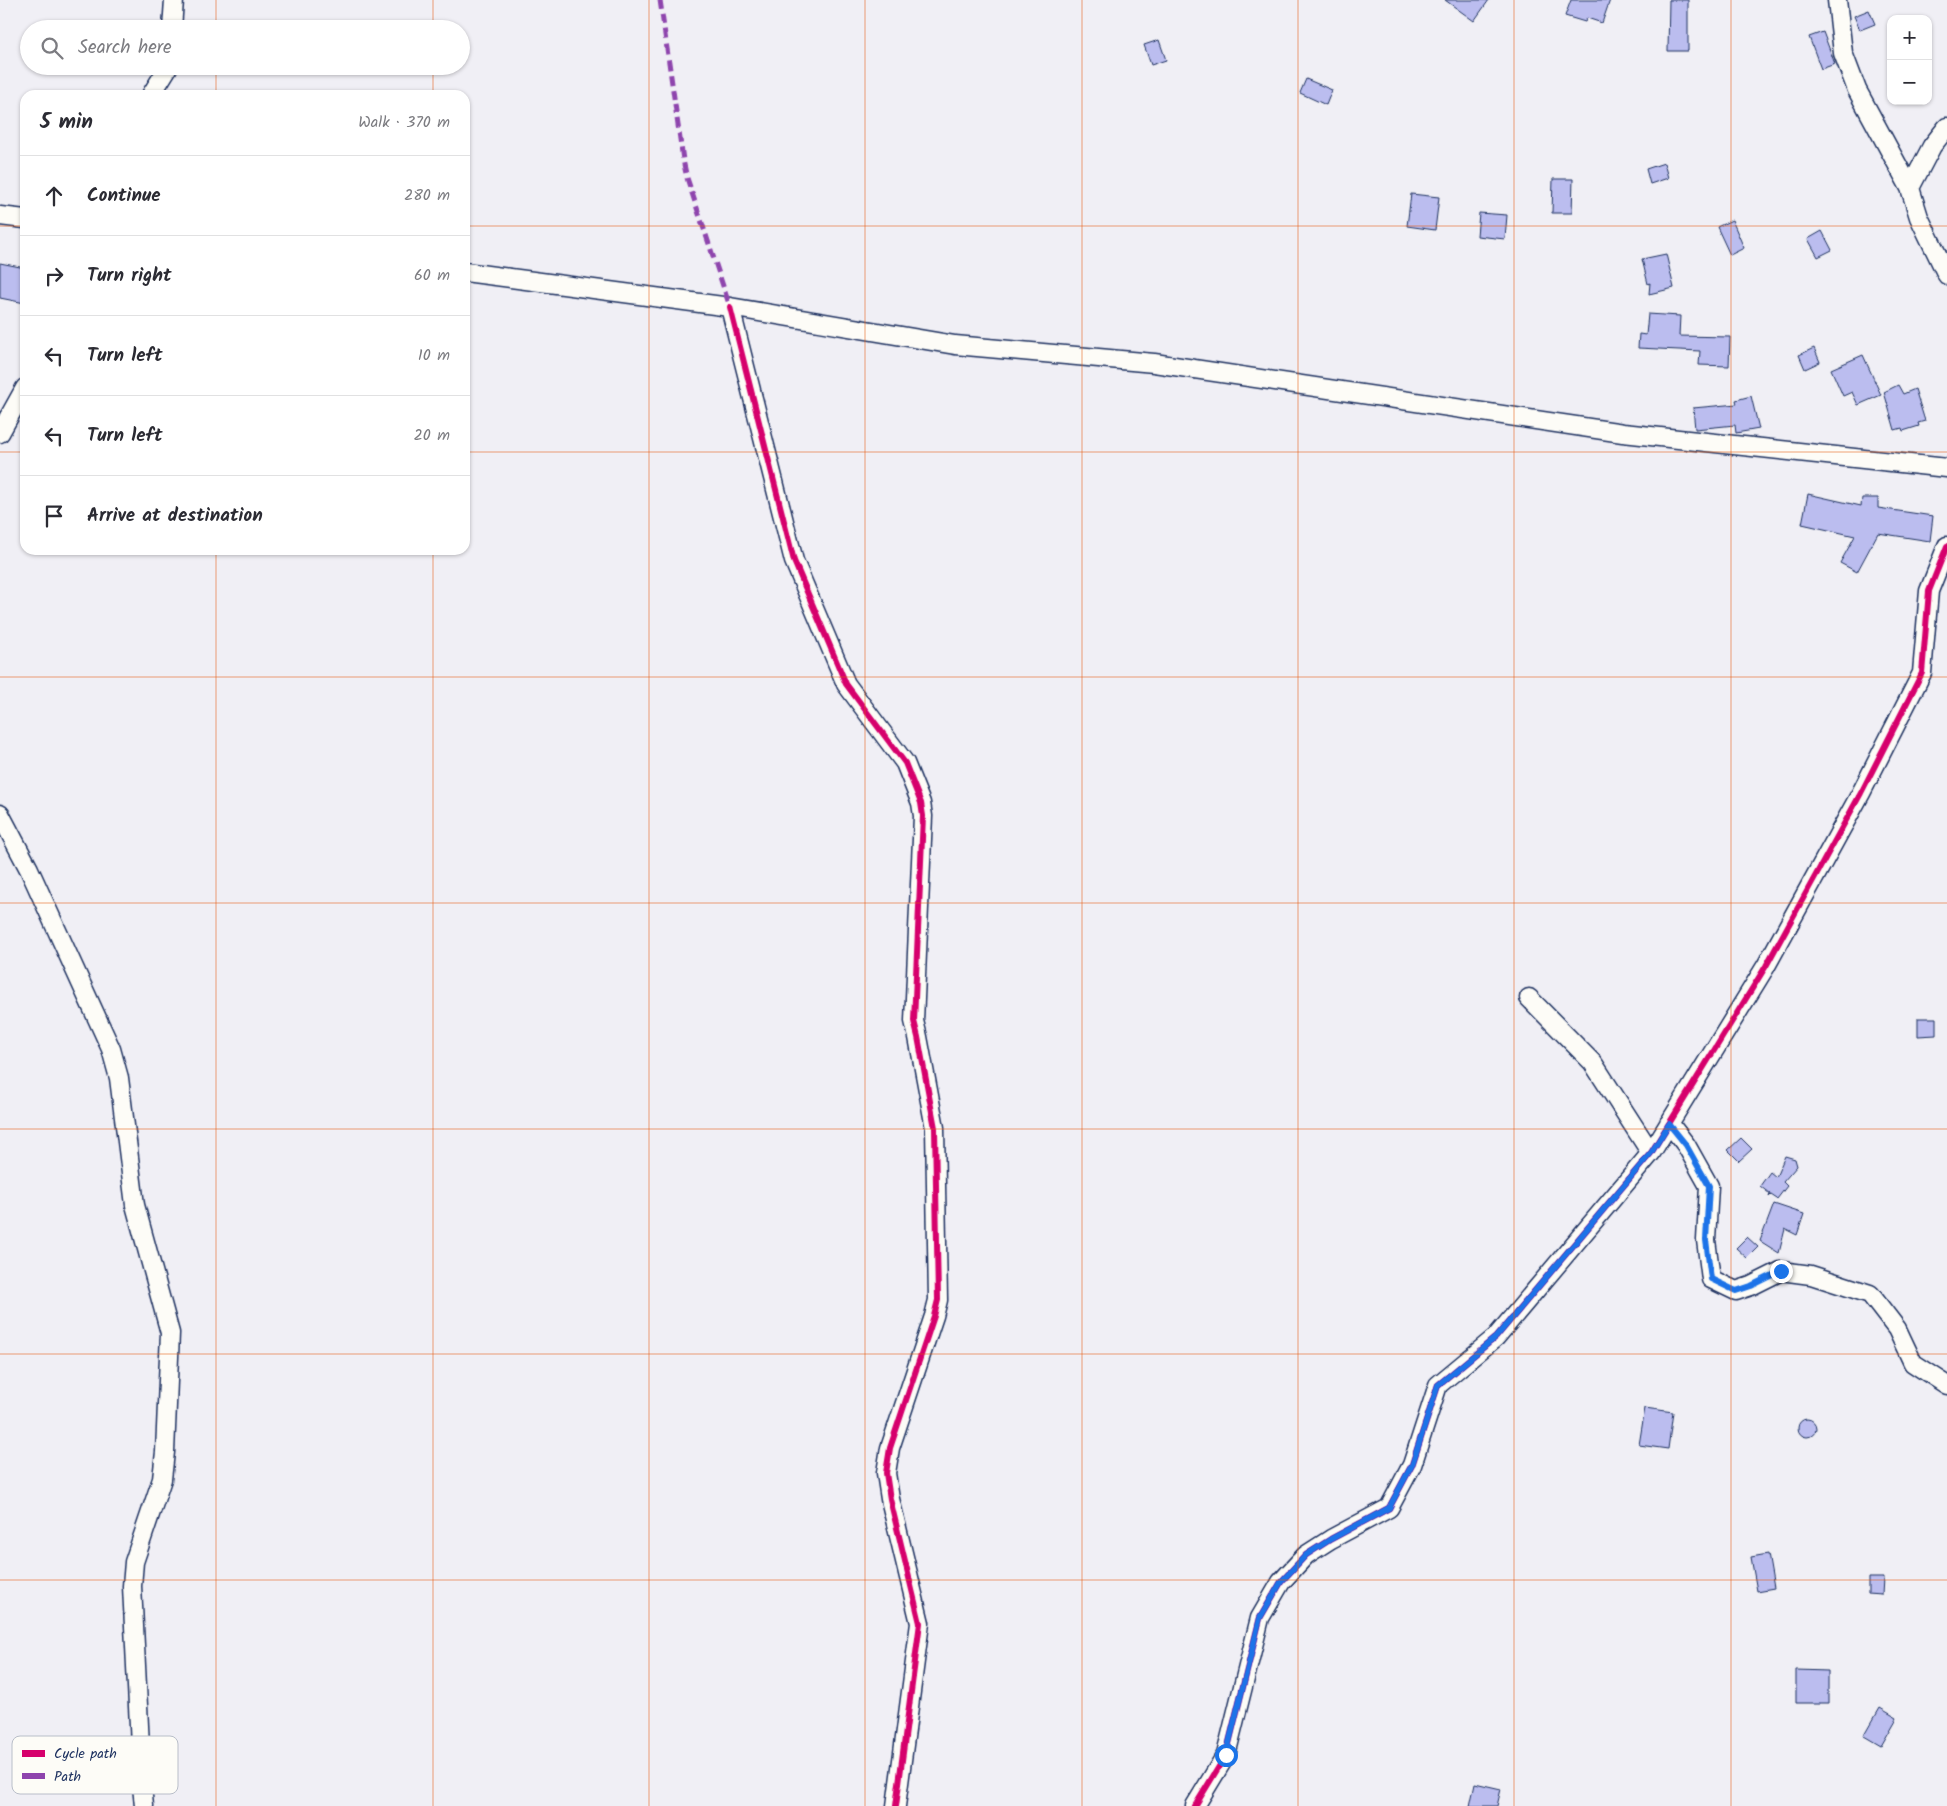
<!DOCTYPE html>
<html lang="en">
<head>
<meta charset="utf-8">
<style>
  body { margin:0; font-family:Kalam,sans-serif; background:#f2f2f3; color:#2b2b33 }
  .controls { position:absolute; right:15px; top:15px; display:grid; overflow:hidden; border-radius:10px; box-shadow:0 1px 4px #0004 }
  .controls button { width:45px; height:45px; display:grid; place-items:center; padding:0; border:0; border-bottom:1px solid #e1e1e2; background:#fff; color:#2b2b33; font:25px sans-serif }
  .stop { position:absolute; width:15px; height:15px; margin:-11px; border:4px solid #1a73e8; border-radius:50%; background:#fff }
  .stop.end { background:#1a73e8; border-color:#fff; box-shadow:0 1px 5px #0008 }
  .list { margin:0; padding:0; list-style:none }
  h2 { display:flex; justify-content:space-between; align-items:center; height:65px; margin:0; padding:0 20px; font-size:21px }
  h2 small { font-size:16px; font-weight:400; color:#7c7c81 }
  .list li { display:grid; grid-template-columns:32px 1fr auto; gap:15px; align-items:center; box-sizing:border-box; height:80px; padding:0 20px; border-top:1px solid #e1e1e2 }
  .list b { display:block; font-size:19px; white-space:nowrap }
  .list em { font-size:16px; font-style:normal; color:#7c7c81 }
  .icon { flex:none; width:28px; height:28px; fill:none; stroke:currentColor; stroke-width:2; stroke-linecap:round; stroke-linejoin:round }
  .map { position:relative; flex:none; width:1947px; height:1806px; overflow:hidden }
  .search { position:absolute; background:#fff; box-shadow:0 1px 4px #0004; left:20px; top:20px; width:450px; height:55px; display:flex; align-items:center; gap:12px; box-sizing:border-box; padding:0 18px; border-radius:28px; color:#7c7c81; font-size:19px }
  .panel { position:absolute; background:#fff; box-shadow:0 1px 4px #0004; left:20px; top:90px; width:450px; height:465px; border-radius:15px }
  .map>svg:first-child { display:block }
  .building { fill:#bbbdef; stroke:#1b2f5e }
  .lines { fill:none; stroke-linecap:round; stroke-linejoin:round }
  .street-casing { stroke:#1b2f5e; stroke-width:21 }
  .street { stroke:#fdfcf7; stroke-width:18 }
  .quiet { stroke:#8e44ad; stroke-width:5; stroke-dasharray:10 5; stroke-linecap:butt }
  .cycleway-casing { stroke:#fdfcf7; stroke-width:9 }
  .cycleway { stroke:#d6006c; stroke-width:6 }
  .route { stroke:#1a73e8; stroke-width:6 }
  .grid { fill:none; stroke:#e8590c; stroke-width:1; stroke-opacity:0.55 }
  .key { fill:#fdfcf7; stroke:#b9bec9; stroke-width:1 }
  .key-label { font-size:14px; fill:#1b2f5e }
</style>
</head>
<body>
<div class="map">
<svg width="1947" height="1806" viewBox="0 0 1947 1806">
  <rect width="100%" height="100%" fill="#f0eff5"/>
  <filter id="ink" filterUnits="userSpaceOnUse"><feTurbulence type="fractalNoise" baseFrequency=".02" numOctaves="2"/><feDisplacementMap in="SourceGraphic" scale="10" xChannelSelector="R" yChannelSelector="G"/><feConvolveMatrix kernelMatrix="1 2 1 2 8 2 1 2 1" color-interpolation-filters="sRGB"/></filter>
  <g filter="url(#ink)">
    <path class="building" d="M1445 0H1489L1474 21Z
      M1571 0H1610L1602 23 1587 18 1585 22 1565 16Z
      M1669 0H1688V51H1668Z
      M1869 10 1875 24 1860 30 1854 16Z
      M1823 32 1835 64 1821 69 1809 37Z
      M1159 40 1166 60 1151 65 1144 45Z
      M1306 79 1332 90 1326 105 1300 93Z
      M1664 163 1668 178 1650 184 1646 169Z
      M1553 179H1573L1572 213H1552Z
      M1411 194 1439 197 1435 230 1407 226Z
      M1479 213 1507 215 1505 239 1477 236Z
      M1732 220 1744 248 1730 255 1717 227Z
      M1822 231 1832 250 1818 257 1808 239Z
      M1666 254 1674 288 1649 294 1650 283 1648 284 1642 259Z
      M0 263 25 268V303L0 298Z
      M1648 314 1680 316 1679 336 1730 337 1729 366 1699 365 1700 351 1638 348 1639 334 1646 335Z
      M1814 348 1820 362 1805 369 1799 355Z
      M1863 355 1881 395 1858 405 1852 392 1843 396 1831 369Z
      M1898 385 1903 394 1915 389 1925 421 1918 423 1919 426 1903 431 1902 428 1895 430 1884 392Z
      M1751 396 1759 429 1736 433 1735 425 1695 429 1693 408 1737 404 1736 400Z
      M1808 494 1861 506 1862 498H1878V508L1933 516 1930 541 1878 533 1857 572 1840 563 1855 536 1802 524Z
      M1918 1018H1936V1035L1918 1036Z
      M1741 1138 1752 1149 1739 1161 1728 1150Z
      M1785 1156 1795 1159 1797 1166 1783 1182 1787 1186 1777 1199 1771 1195 1769 1197 1770 1194 1760 1186 1770 1172 1776 1177Z
      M1774 1204 1804 1214 1797 1235 1785 1229 1779 1253 1760 1241Z
      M1747 1237 1758 1247 1747 1258 1736 1248Z
      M1645 1408 1673 1412 1668 1449 1639 1445Z
      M1798 1428a9 9 0 1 1 18 0a9 9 0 1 1-18 0Z
      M1768 1554 1774 1588 1757 1591 1751 1557Z
      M1868 1578H1883L1882 1595 1868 1594Z
      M1796 1670 1828 1671V1703H1796Z
      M1880 1708 1897 1718 1881 1746 1864 1736Z
      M1475 1783 1501 1789 1497 1806H1470Z"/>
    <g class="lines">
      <g class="street-casing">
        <path id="street" d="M1837 0 1843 53 1857 90 1910 188
          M172 29 174 0
          M151 95 169 66
          M1947 127 1932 146 1910 188 1919 217 1947 275
          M0 216 25 219
          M465 272 730 307 955 345 1154 363 1623 433 1947 468
          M730 307 794 561 846 684 905 763 921 803 923 816 914 1021 918 1037 935 1128 938 1300 934 1316 890 1448 886 1473 890 1499 920 1623 896 1806
          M0 433 25 388
          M0 814 29 869 111 1049 119 1078 135 1205 170 1333 165 1452 162 1479 134 1562 132 1586 142 1786 144 1806
          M1529 998 1593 1063 1651 1153
          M1669 1123 1686 1145 1709 1186 1706 1240 1711 1279 1736 1291 1751 1286 1781 1271 1811 1275 1870 1294 1897 1329 1913 1363 1947 1385
          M1195 1806 1226 1755 1260 1618 1281 1582 1306 1555 1331 1539 1389 1508 1412 1465 1438 1385 1496 1337 1651 1153 1766 966 1861 793 1922 673 1929 591 1947 546"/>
      </g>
      <use href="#street" class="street"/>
      <path class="quiet" d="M660 0 683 160 687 178 730 307"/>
      <g class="cycleway-casing">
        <path id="cycleway" d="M730 307 794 561 846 684 905 763 921 803 923 816 914 1021 918 1037 935 1128 938 1300 934 1316 890 1448 886 1473 890 1499 920 1623 896 1806
          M1195 1806 1226 1755 1260 1618 1281 1582 1306 1555 1331 1539 1389 1508 1412 1465 1438 1385 1496 1337 1651 1153 1766 966 1861 793 1922 673 1929 591 1947 546"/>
      </g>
      <use href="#cycleway" class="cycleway"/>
    </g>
  </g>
  <g class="lines" filter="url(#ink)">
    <path class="route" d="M1226 1755 1260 1618 1281 1582 1306 1555 1331 1539 1389 1508 1412 1465 1438 1385 1496 1337 1651 1153 1669 1124 1686 1145 1709 1186 1706 1240 1711 1279 1736 1291 1751 1286 1781 1271"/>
  </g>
  <path class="grid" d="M216 0V29M433 0V29M649 0V1806M865 0V1806M1082 0V1806M1298 0V1806M1514 0V1806M1731 0V1806M216 66V95M433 66V95M0 226H25M465 226H1947M0 452H25M465 452H1947M216 550V1806M433 550V1806M0 677H1947M0 903H1947M0 1129H1947M0 1354H1947M0 1580H1947"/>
  <rect x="12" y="1736" width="166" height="58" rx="8" class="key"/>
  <rect x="22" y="1750" width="23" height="7" fill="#d6006c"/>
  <rect x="22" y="1773" width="23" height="6" fill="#8e44ad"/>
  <g class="key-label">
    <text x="54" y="1758">Cycle path</text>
    <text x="54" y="1781">Path</text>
  </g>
</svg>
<div class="controls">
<button>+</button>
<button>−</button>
</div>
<div class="stop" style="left:1226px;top:1755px"></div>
<div class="stop end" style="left:1781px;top:1271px"></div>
<div class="search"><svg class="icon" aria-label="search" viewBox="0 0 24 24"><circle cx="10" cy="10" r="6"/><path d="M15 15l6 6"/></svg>Search here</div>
<section class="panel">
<h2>5 min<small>Walk · 370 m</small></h2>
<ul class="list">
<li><svg class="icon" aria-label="ahead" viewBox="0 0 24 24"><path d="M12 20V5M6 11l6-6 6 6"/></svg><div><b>Continue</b></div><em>280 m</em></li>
<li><svg class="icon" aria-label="right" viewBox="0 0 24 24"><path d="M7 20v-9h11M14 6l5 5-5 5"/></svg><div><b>Turn right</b></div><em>60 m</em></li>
<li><svg class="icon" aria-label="left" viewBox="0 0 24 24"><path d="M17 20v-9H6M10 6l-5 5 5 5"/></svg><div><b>Turn left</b></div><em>10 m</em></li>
<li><svg class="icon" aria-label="left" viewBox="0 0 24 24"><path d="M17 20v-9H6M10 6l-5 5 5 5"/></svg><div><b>Turn left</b></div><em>20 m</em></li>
<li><svg class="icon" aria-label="arrive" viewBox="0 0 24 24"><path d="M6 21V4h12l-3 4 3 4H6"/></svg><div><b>Arrive at destination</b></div></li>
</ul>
</section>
</div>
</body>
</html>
